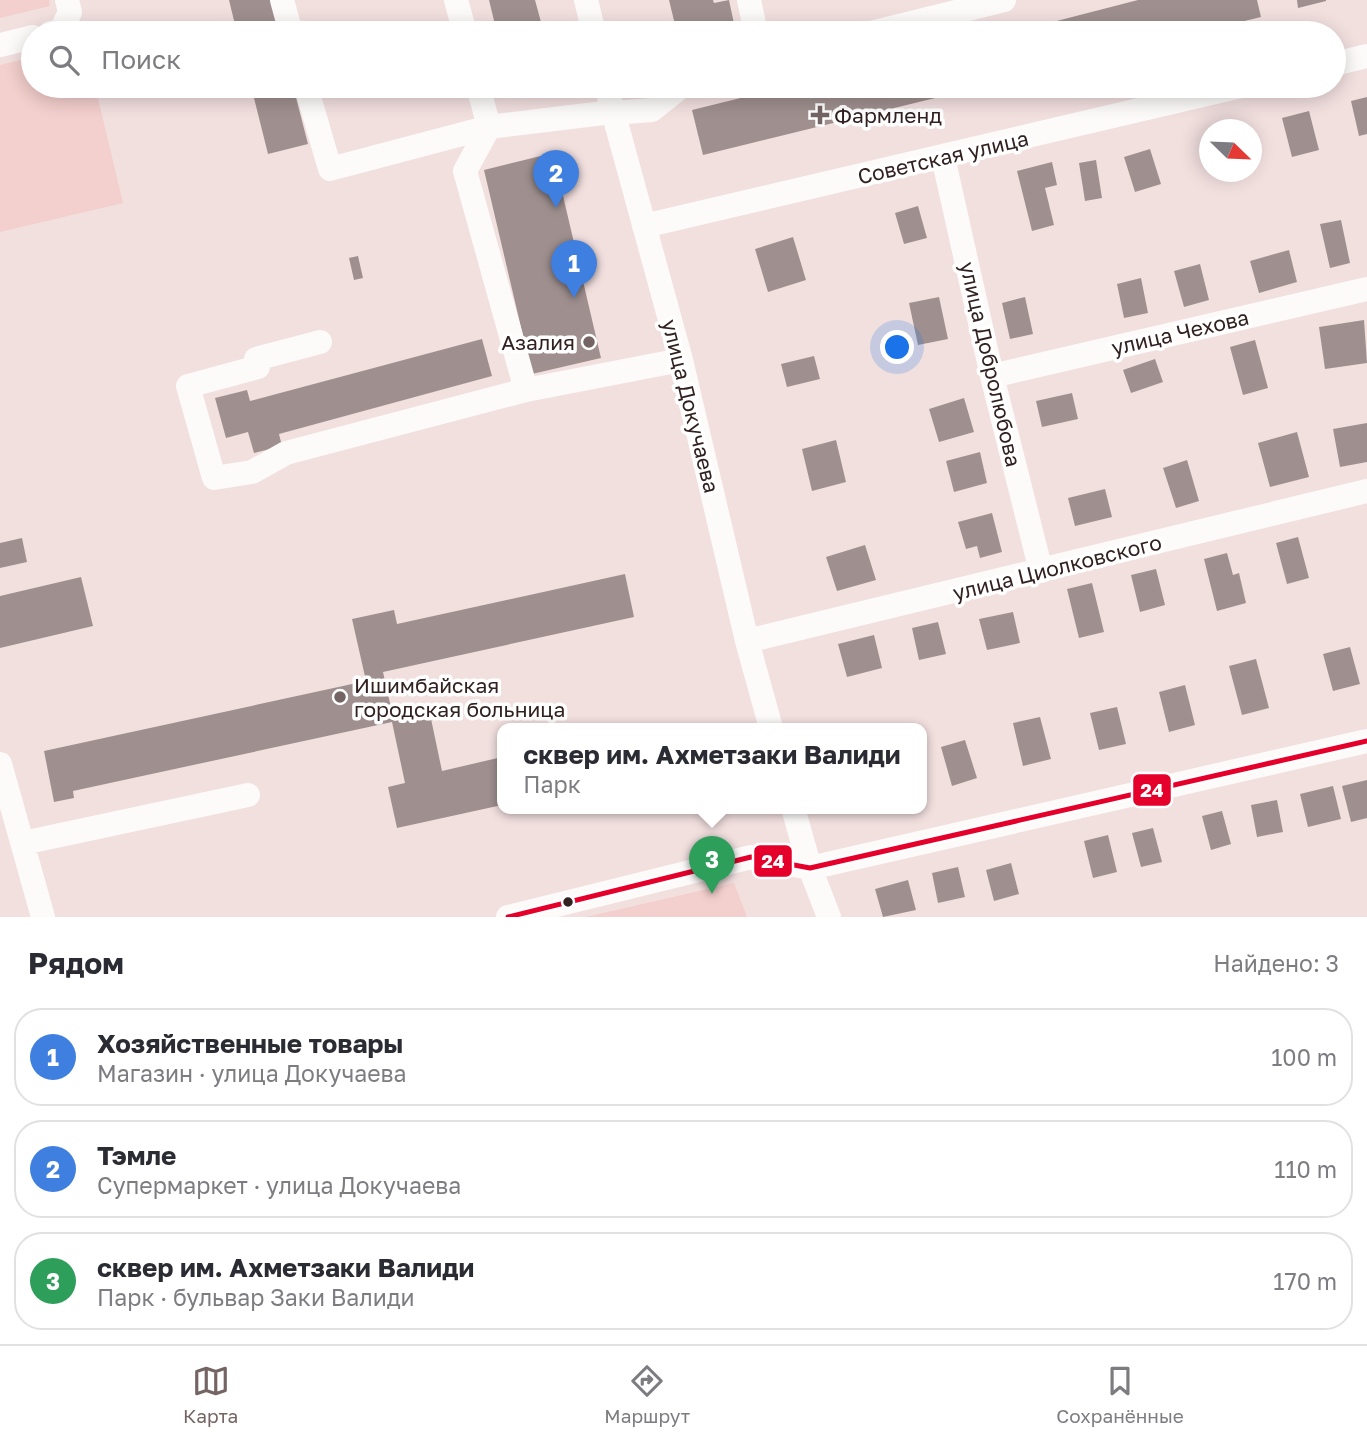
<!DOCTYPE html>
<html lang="ru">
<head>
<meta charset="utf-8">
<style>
  body { margin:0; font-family:"Golos Text",sans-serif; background:#f7f7f7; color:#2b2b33 }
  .compass { position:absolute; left:1199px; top:119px; width:63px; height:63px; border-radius:50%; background:#fff; box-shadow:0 4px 18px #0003; rotate:113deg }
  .you { position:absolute; left:898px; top:348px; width:24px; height:24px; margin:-18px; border:5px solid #fff; border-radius:50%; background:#1a73e8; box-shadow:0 0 0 10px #1a73e833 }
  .badge { display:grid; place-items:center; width:46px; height:46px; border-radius:50%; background:#756464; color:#fff; font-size:23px; font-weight:700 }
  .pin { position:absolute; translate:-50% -58px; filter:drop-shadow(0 2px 4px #0008) }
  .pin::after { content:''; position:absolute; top:37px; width:24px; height:21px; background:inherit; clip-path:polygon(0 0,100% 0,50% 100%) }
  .popup { position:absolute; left:497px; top:723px; width:430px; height:91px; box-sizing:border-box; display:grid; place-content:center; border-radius:14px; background:#fff; filter:drop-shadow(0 2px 5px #0005); font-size:23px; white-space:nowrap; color:#7c7c81 }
  .popup b { font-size:26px; color:#2b2b33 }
  .popup::after { content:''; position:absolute; left:50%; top:100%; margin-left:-14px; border:14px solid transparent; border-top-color:#fff }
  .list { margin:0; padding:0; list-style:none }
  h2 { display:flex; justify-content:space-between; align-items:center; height:91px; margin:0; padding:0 28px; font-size:30px }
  h2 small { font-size:23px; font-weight:400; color:#7c7c81 }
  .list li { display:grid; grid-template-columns:46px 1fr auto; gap:21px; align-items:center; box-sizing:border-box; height:98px; margin:0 14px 14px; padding:0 14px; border:2px solid #e1e1e2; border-radius:28px }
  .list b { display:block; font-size:26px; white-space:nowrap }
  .list p { margin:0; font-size:23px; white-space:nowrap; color:#7c7c81 }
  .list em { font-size:23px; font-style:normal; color:#7c7c81 }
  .icon { flex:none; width:38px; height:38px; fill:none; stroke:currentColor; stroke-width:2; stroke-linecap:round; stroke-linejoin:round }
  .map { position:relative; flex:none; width:1367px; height:917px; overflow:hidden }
  .search { position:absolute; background:#fff; box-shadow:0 4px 18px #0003; left:21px; right:21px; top:21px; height:77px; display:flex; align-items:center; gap:18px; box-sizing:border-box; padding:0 24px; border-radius:38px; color:#7c7c81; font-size:26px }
  .sheet { height:427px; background:#fff }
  nav { display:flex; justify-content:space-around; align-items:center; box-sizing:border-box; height:98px; border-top:2px solid #e1e1e2; background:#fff; font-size:19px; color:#7c7c81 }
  nav a { display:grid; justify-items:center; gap:4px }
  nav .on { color:#756464 }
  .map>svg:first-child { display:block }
  .green { fill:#f3cfcd }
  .building { fill:#9f908f }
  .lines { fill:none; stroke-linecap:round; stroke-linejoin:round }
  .minor { stroke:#fdfafa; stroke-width:24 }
  .bus-1-casing { stroke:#fff; stroke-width:10 }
  .bus-1 { stroke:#e4002b; stroke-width:5 }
  .poi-dot { fill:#756464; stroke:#fff; stroke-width:2.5 }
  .bus-dot { fill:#312221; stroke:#fff; stroke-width:2.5 }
  .labels { text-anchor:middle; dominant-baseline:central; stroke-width:7; stroke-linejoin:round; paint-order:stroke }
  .poi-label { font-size:21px; fill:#312221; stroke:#fff; text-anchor:start }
  .street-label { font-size:21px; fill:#312221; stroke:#fff }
  .line-badge { stroke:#fff; stroke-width:2.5 }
  .badge-label { font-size:19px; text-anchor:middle; font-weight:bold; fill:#fff }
</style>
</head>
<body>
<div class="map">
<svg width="1367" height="917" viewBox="0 0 1367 917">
  <rect width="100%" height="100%" fill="#f2e0df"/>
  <path class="green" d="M0 0H49L50 6 0 18Z
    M33 57V86H95L123 203 0 232V65Z
    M734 883 747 917H586Z"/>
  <path class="building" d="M229 0H271L280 33H237Z
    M489 0H535L544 33H497Z
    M669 0H713L714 3 729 0 736 33H677Z
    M1138 0H1257L1261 17 1195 33H1047L1045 24Z
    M1297 0H1326V1L1298 8Z
    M251 86H293L308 144 268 154Z
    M510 86H545V87L512 96Z
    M790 86H980V87L703 155 692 110Z
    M1367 97V134L1359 136 1351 101Z
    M1309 111 1319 150 1292 157 1282 118Z
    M1150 149 1161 184 1135 192 1124 157Z
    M553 153 601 358 532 374 484 170Z
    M1096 160 1102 198 1085 201 1079 163Z
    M1052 162 1057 185 1045 188 1054 225 1032 231 1017 171Z
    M918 206 927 238 904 244 895 213Z
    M1341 220 1350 263 1330 268 1320 224Z
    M793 237 806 280 768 292 755 249Z
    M1289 250 1297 282 1259 293 1250 261Z
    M358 256 363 278 354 280 349 258Z
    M1200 264 1209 300 1184 307 1174 271Z
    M1141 278 1148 313 1124 318 1117 284Z
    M939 297 948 339 918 345 909 303Z
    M1025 297 1033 334 1010 339 1002 303Z
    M1364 320 1367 363 1325 369 1319 327Z
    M482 339 492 376 279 434 282 446 254 453 248 432 226 438 215 398 247 390 250 401Z
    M1255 340 1268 388 1243 395 1230 347Z
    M814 356 820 379 787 387 781 364Z
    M1155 359 1163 382 1131 393 1123 370Z
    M1072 393 1078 419 1042 427 1036 401Z
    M964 398 974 432 939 442 929 409Z
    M1367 423V462L1340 467 1333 429Z
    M1297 432 1309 477 1270 487 1258 443Z
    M836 440 846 482 812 491 802 449Z
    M980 452 987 483 954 492 946 461Z
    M1187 460 1199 501 1176 508 1163 468Z
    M1105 489 1112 517 1075 526 1068 498Z
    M992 513 1002 552 980 558 977 546 966 549 958 522Z
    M1298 537 1309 578 1287 584 1276 543Z
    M22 538 27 562 0 568V543Z
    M865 545 876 580 837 591 826 557Z
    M1227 553 1233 575 1239 573 1246 603 1217 611 1204 559Z
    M1156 569 1165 605 1140 612 1131 575Z
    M625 574 634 617 383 672 394 721 430 714 442 771 502 757V805L397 828 388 787 405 783 392 722 73 791 74 798 54 802 44 751 366 681 352 619 394 610 397 624Z
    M81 577 93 626 0 648V596Z
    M1092 583 1104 632 1079 638 1067 589Z
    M1013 612 1020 643 987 650 979 619Z
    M938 622 946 654 919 660 912 628Z
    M874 635 882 668 847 677 838 644Z
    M1350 647 1360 684 1333 691 1323 654Z
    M1256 659 1269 708 1242 715 1229 666Z
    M1185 685 1195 725 1169 732 1159 692Z
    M1117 707 1126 744 1099 750 1090 713Z
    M1040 717 1051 759 1023 766 1013 723Z
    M965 740 977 778 952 786 941 747Z
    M1367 780V818L1351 822 1342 786Z
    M1333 786 1341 819 1308 827 1300 794Z
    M1277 800 1283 832 1257 837 1251 805Z
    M1222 811 1231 844 1211 850 1202 816Z
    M1153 828 1162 862 1141 867 1132 833Z
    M1108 835 1117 872 1093 878 1084 841Z
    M1011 863 1019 894 994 901 986 870Z
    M958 867 965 897 938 903 932 873Z
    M908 880 916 910 883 917 875 889Z"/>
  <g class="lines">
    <path class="minor" d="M282 0 291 33
      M456 0 465 33
      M586 0 594 33
      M749 0 756 33
      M50 33 61 31 70 12 67 0
      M871 33 1004 0
      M0 45 33 37
      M1334 64 1367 56
      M306 86 330 169 489 127 612 112
      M606 86 681 360 747 641 771 728
      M613 113 652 110 682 86
      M943 157 992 376 1041 571
      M644 226 1241 86
      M320 342 256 359 258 367 188 386 214 478 252 472 286 453 526 390 465 171 489 127 478 86
      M992 376 1367 289
      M526 390 681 360
      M747 641 1367 491
      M0 764 43 917
      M793 808 810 868 829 917
      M23 843 248 795
      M508 917 751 857 810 868 1367 741"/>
    <g class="bus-1-casing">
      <path id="bus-1" d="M508 917 751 857 810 868 1367 741"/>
    </g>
    <use href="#bus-1" class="bus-1"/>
  </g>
  <g class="poi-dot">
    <path d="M816.5 104.5h7v7h7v7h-7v7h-7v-7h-7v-7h7z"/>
    <circle cx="589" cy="342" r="7"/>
    <circle cx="340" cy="697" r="7"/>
  </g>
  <circle class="bus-dot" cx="568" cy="902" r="6"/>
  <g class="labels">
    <g class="poi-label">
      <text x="834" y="115">Фармленд</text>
      <text x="575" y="342" text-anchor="end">Азалия</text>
      <text x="354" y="685">Ишимбайская<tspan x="354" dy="24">городская больница</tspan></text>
    </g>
    <g class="street-label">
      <text transform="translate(943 157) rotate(-13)">Советская улица</text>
      <text transform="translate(1180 332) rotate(-13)">улица Чехова</text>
      <text transform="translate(991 364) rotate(77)">улица Добролюбова</text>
      <text transform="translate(691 406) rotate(76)">улица Докучаева</text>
      <text transform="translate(1057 567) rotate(-14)">улица Циолковского</text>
    </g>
  </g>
  <g class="line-badge">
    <rect x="1132" y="773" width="40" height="34" rx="7" fill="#e4002b"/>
    <rect x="753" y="844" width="40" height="34" rx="7" fill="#e4002b"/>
  </g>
  <g class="badge-label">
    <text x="1152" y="797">24</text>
    <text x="773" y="868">24</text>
  </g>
</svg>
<svg class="compass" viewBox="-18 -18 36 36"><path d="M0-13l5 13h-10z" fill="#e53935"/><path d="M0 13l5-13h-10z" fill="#7c7c81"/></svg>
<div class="you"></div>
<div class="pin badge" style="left:574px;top:298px;background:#3f7fe0">1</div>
<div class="pin badge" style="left:556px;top:208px;background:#3f7fe0">2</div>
<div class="pin badge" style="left:712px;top:894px;background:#2e9e5b">3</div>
<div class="popup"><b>сквер им. Ахметзаки Валиди</b>Парк</div>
<div class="search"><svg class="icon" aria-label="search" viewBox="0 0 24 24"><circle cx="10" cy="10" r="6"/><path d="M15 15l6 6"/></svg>Поиск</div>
</div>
<section class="sheet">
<h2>Рядом<small>Найдено: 3</small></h2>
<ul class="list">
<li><span class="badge" style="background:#3f7fe0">1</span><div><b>Хозяйственные товары</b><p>Магазин · улица Докучаева</p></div><em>100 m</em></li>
<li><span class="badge" style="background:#3f7fe0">2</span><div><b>Тэмле</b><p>Супермаркет · улица Докучаева</p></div><em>110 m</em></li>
<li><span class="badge" style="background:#2e9e5b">3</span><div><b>сквер им. Ахметзаки Валиди</b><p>Парк · бульвар Заки Валиди</p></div><em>170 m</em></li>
</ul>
</section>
<nav>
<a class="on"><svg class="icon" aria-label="map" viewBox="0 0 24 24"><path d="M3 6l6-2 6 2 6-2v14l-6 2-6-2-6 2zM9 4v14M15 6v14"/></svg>Карта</a>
<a><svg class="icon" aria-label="directions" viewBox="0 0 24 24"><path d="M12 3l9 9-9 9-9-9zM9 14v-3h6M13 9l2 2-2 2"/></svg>Маршрут</a>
<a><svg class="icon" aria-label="saved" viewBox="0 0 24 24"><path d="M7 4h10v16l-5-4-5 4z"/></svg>Сохранённые</a>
</nav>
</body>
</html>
